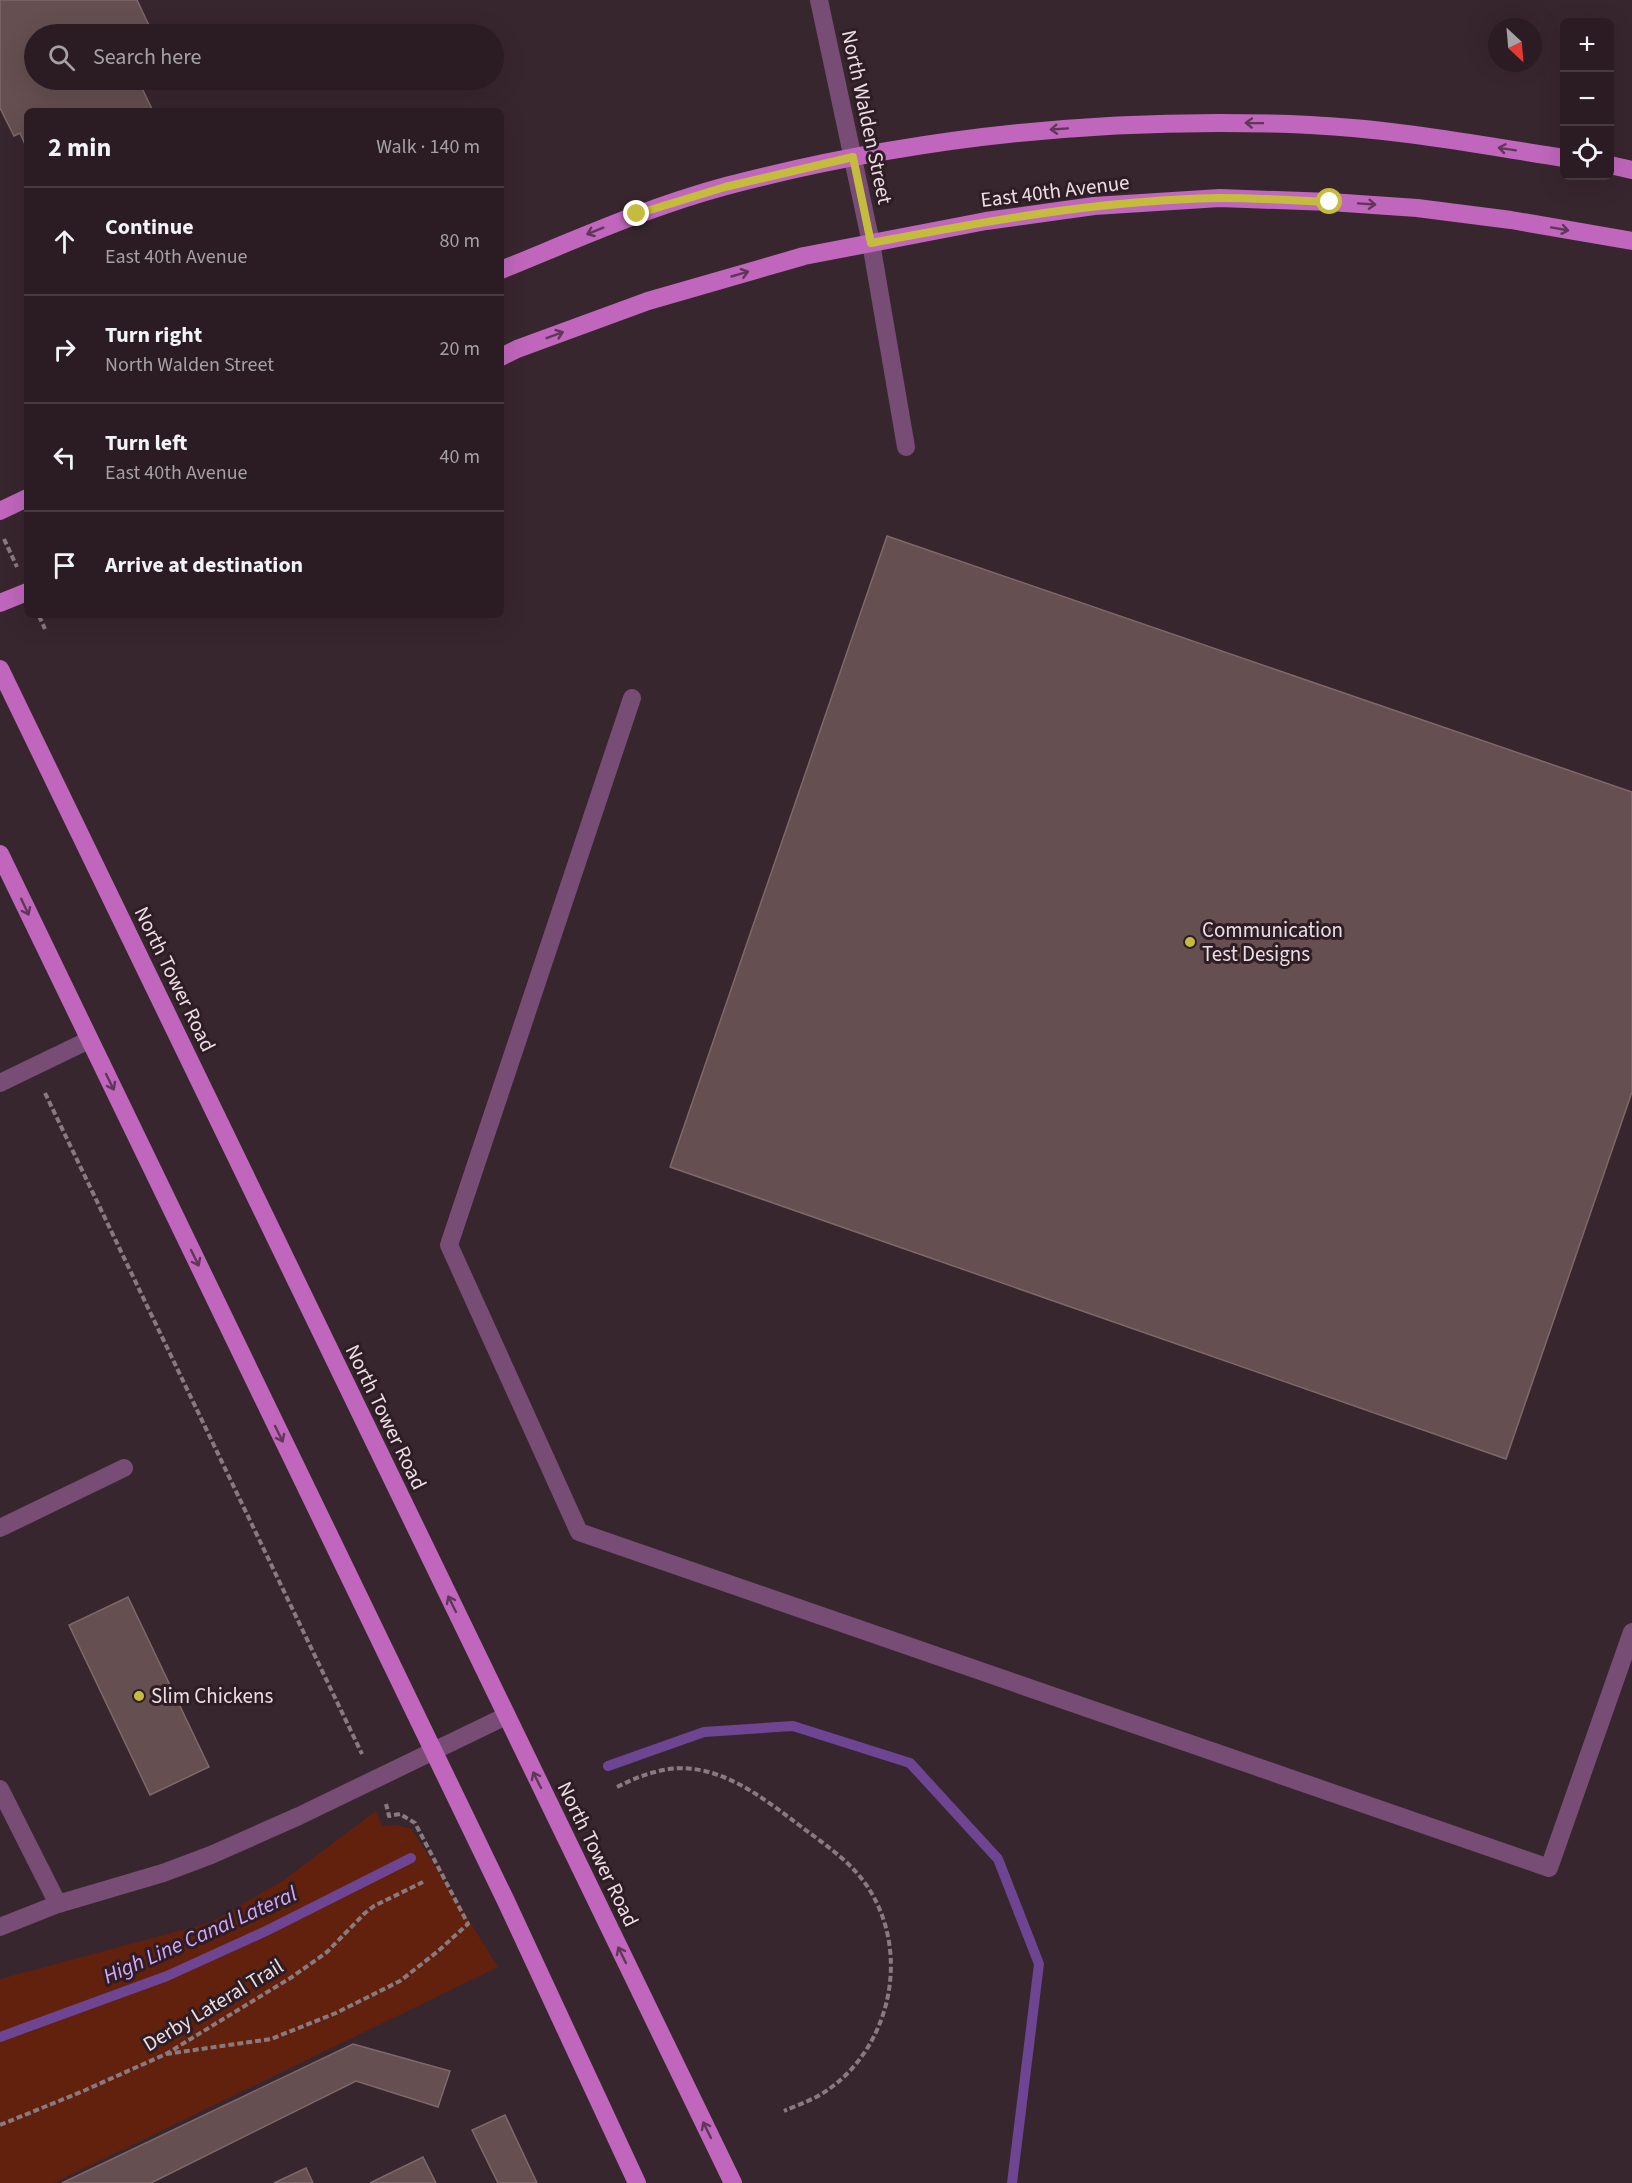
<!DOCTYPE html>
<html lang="en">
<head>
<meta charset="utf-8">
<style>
  body { margin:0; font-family:"Source Sans 3",sans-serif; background:#36292f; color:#f1f3f6 }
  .controls { position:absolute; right:18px; top:18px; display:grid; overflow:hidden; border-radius:9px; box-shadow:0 6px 24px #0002 }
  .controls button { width:54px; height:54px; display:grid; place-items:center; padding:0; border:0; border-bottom:2px solid #463a40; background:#2a1c22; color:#f1f3f6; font:30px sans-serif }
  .compass { position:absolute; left:1488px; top:18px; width:54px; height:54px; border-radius:50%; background:#2a1c22; box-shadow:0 6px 24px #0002; rotate:154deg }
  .stop { position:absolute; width:18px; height:18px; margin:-14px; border:4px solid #c5bc3d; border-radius:50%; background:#fff }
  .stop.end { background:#c5bc3d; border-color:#fff; box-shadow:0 2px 6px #0008 }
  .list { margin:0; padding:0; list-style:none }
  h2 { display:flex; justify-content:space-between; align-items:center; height:78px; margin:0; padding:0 24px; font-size:26px }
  h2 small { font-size:20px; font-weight:400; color:#a5a1a5 }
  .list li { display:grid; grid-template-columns:39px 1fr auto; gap:18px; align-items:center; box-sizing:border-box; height:108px; padding:0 24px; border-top:2px solid #463a40 }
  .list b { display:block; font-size:22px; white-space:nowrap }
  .list p { margin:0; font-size:20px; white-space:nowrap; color:#a5a1a5 }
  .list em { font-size:20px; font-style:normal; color:#a5a1a5 }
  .icon { flex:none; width:33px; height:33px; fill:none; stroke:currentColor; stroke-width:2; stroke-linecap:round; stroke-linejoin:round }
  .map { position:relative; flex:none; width:1632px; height:2183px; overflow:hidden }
  .search { position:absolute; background:#2a1c22; box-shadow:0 6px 24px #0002; left:24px; top:24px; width:480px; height:66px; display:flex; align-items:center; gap:15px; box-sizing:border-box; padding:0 21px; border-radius:33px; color:#a5a1a5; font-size:22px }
  .panel { position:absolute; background:#2a1c22; box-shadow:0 6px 24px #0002; left:24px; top:108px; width:480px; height:510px; border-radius:9px }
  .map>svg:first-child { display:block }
  .green { fill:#62210c }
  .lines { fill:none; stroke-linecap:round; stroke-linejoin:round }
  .stream { stroke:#6d4592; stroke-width:10 }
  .building { fill:#654f50; stroke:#7f686a; stroke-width:1.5 }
  .path { stroke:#897a80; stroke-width:4; stroke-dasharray:6 3; stroke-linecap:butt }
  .minor { stroke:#774c75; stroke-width:18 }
  .major { stroke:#c066bc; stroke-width:18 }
  .oneway { stroke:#613759 }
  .route { stroke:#c5bc3d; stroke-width:8 }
  .poi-dot { fill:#c5bc3d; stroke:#2e1d24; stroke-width:2 }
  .labels { text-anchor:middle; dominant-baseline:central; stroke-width:6; stroke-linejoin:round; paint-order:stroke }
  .street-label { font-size:21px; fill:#ebdfe3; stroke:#2e1d24 }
  .poi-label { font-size:21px; fill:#ebdfe3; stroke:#2e1d24; text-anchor:start }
  .water-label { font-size:22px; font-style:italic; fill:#d3a9fe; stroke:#2e1d24 }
</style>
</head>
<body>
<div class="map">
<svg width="1632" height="2183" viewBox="0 0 1632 2183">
  <rect width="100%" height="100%" fill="#38262e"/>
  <path class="green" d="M376 1811 382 1826 396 1825 412 1829 498 1967 54 2183H0V1979L212 1922 284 1880Z"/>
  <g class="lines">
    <path class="stream" d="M608 1766 704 1732 793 1726 910 1763 998 1859 1039 1964 1012 2183
      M0 2037 167 1976 266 1931 411 1858"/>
  </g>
  <path class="building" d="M0 0H137L153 34H34V80H138L153 111H27V149L20 133 14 136 0 108Z
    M887 536 1632 792V1092L1506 1459 670 1167Z
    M128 1597 209 1767 150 1795 69 1625Z
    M353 2044 450 2071 438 2107 356 2081 151 2183H62Z
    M505 2115 537 2183H498L472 2130Z
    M423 2157 436 2183H370Z
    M306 2168 313 2183H274Z"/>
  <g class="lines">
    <path class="path" d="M4 539 17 567
      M39 616 45 629
      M45 1093 362 1754
      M617 1787C629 1781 642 1775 655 1772 710 1756 758 1794 799 1825 824 1844 852 1862 869 1889 913 1958 888 2056 818 2096 807 2102 795 2106 784 2111
      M166 2054 271 2039 336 2013 400 1981 437 1952 468 1924 415 1823 400 1814 389 1816 386 1804
      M0 2125 81 2092 166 2054 292 1977 327 1952 365 1913 374 1906 423 1882"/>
    <path class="minor" d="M819 0 871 243 906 447
      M632 698 449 1245 579 1532 1549 1868 1632 1632
      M0 1083 89 1040
      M0 1528 124 1468
      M0 1789 58 1904 163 1873 211 1855 299 1816 506 1716
      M0 1927 58 1904"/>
    <path class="major" d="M1610 165 1632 170
      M501 270C575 240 648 207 726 186 917 136 1113 116 1310 125 1396 129 1480 145 1564 158
      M501 357 517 349 648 301 804 256 986 221 1094 206 1220 198 1330 202 1417 208 1511 220 1632 241
      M0 511 27 498
      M0 603 27 592
      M0 669 733 2183
      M0 854 505 1899 637 2183"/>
  </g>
  <defs><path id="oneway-shaft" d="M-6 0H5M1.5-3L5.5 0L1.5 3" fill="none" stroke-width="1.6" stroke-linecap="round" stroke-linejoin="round" transform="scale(1.5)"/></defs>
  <g class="oneway">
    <use href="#oneway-shaft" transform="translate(1254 123) rotate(-179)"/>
    <use href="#oneway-shaft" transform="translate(1059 129) rotate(176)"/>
    <use href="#oneway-shaft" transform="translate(1507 149) rotate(-171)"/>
    <use href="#oneway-shaft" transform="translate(1367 204) rotate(4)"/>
    <use href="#oneway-shaft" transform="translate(1560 229) rotate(10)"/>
    <use href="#oneway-shaft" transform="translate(595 231) rotate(158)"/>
    <use href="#oneway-shaft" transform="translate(740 274) rotate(-16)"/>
    <use href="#oneway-shaft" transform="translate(555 335) rotate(-20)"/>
    <use href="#oneway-shaft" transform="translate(25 907) rotate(65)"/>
    <use href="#oneway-shaft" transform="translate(110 1082) rotate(64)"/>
    <use href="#oneway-shaft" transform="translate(195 1258) rotate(64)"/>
    <use href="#oneway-shaft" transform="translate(279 1434) rotate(64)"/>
    <use href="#oneway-shaft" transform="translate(452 1604) rotate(-116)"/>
    <use href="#oneway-shaft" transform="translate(537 1780) rotate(-116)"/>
    <use href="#oneway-shaft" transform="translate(622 1955) rotate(-116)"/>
    <use href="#oneway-shaft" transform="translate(707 2130) rotate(-116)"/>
  </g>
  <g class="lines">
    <path class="route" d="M637 214 725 187 853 157 871 243C986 221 1102 200 1220 198 1256 198 1293 200 1330 202"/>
  </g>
  <g class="poi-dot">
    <circle cx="1190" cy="942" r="6"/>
    <circle cx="139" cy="1696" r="6"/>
  </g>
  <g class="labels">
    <g class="street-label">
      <text transform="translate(867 117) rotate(78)">North Walden Street</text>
      <text transform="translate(1055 191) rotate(-7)">East 40th Avenue</text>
      <text transform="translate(175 979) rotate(64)">North Tower Road</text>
      <text transform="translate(386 1417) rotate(64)">North Tower Road</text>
      <text transform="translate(598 1854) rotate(64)">North Tower Road</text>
      <text transform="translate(213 2005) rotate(-31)">Derby Lateral Trail</text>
    </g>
    <g class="poi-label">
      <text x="1202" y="930">Communication<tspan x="1202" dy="24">Test Designs</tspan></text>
      <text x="151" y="1696">Slim Chickens</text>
    </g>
    <g class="water-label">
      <text transform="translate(200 1935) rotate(-24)">High Line Canal Lateral</text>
    </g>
  </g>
</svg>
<div class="controls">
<button>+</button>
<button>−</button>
<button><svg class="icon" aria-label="locate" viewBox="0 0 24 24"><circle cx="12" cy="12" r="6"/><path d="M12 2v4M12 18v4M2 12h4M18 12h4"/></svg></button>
</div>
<svg class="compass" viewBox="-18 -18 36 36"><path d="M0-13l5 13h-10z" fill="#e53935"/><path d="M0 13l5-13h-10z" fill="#a5a1a5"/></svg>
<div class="stop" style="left:1330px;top:202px"></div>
<div class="stop end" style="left:637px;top:214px"></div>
<div class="search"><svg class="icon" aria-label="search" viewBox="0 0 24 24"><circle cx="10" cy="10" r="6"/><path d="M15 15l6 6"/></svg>Search here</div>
<section class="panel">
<h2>2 min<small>Walk · 140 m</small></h2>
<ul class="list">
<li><svg class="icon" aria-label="ahead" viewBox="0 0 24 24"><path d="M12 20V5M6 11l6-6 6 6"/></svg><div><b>Continue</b><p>East 40th Avenue</p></div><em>80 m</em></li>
<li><svg class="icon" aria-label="right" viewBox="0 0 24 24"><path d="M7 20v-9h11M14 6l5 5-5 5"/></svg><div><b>Turn right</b><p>North Walden Street</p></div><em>20 m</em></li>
<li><svg class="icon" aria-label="left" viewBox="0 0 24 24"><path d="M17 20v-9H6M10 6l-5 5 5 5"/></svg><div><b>Turn left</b><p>East 40th Avenue</p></div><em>40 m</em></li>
<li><svg class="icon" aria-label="arrive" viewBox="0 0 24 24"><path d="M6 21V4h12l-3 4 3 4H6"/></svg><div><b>Arrive at destination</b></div></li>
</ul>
</section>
</div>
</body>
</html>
